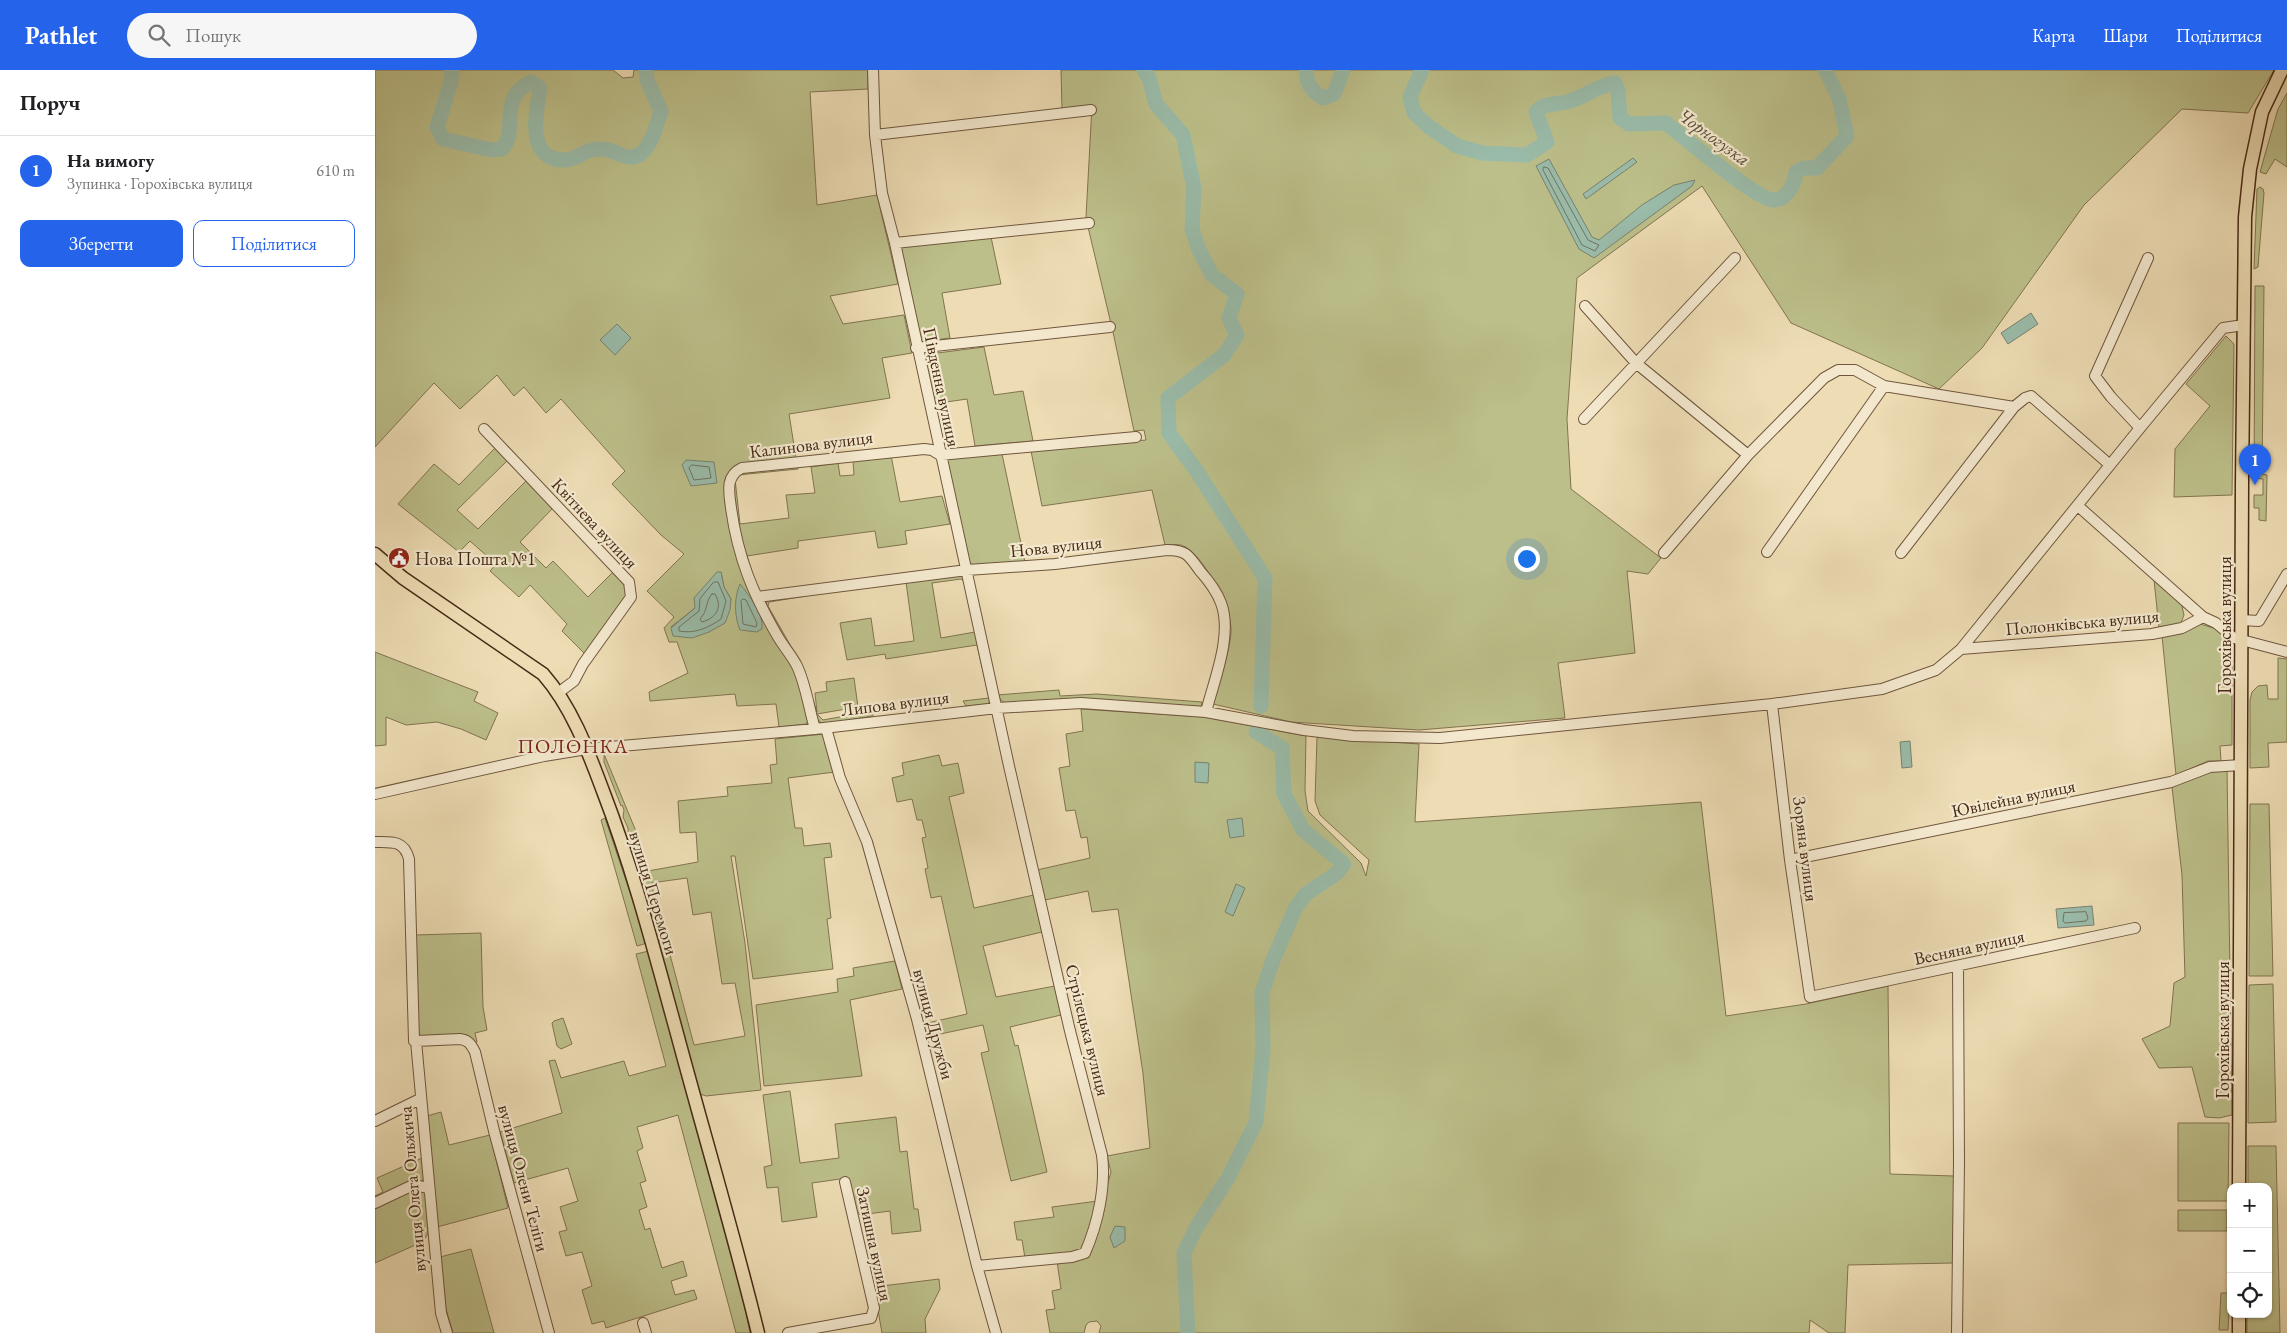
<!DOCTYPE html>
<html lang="uk">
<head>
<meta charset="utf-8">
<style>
  body { margin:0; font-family:"EB Garamond",serif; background:#f6f6f6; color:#202124 }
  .controls { position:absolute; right:15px; bottom:15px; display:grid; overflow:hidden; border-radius:10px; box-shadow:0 1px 4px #0004 }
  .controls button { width:45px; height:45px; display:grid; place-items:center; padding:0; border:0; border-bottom:1px solid #e0e0e0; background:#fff; color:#202124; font:25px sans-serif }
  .you { position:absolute; left:1151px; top:488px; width:18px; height:18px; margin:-12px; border:4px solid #fff; border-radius:50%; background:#1a73e8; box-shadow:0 0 0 8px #1a73e833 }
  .badge { display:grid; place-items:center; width:32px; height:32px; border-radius:50%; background:#2563eb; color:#fff; font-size:16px; font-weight:700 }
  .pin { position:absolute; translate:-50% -41px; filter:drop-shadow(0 1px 2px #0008) }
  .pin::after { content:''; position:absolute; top:26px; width:18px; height:15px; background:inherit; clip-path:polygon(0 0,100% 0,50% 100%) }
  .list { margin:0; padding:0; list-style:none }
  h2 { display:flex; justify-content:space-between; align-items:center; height:65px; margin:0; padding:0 20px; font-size:21px }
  h2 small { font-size:16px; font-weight:400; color:#757577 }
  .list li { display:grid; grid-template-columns:32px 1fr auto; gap:15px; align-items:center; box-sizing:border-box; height:70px; padding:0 20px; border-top:1px solid #e0e0e0 }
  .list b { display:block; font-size:19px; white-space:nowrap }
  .list p { margin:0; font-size:16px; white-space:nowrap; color:#757577 }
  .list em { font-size:16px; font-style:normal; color:#757577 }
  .actions { display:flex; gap:10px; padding:15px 20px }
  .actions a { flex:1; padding:11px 0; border:1px solid #2563eb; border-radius:10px; text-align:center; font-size:18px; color:#2563eb }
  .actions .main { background:#2563eb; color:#fff }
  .icon { flex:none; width:28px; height:28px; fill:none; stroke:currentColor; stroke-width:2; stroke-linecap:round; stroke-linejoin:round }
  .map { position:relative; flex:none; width:1912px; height:1263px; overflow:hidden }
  header { display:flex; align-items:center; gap:30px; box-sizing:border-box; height:70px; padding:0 25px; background:#2563eb; color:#fff }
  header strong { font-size:24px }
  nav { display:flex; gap:28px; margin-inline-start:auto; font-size:18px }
  .search { width:350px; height:45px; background:#f6f6f6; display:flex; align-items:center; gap:12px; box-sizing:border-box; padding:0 18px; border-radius:28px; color:#757577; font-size:19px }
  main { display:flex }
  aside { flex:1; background:#fff }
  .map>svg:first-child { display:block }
  .green { fill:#bcbf8a; stroke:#827450; fill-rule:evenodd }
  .water { fill:#9abcaa; stroke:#79826e }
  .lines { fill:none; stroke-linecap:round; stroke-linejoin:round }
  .shore { stroke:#707360; stroke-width:1 }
  .river { stroke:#9abcaa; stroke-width:15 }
  .minor-casing { stroke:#70563d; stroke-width:12 }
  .major-casing { stroke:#472a15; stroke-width:15 }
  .minor { stroke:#f3e8ce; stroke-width:10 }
  .major { stroke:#eddcb4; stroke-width:12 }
  .labels { text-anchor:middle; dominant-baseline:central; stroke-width:4.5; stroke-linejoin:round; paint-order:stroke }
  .street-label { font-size:18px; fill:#472a15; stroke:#f3e8ce }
  .poi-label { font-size:18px; fill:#472a15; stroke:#f3e8ce; text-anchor:start }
  .water-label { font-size:19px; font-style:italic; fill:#5c4e3a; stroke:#f3e8ce }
  .quarter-label { font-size:20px; letter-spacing:1px; fill:#7a1f14; stroke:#f3e8ce }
</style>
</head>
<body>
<header>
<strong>Pathlet</strong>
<div class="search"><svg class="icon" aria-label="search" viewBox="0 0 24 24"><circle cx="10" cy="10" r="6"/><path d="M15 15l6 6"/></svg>Пошук</div>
<nav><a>Карта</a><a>Шари</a><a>Поділитися</a></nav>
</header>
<main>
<aside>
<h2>Поруч<small></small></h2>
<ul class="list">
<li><span class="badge">1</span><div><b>На вимогу</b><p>Зупинка · Горохівська вулиця</p></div><em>610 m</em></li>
</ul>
<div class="actions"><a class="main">Зберегти</a><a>Поділитися</a></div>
</aside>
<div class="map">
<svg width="1912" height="1263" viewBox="0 0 1912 1263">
  <rect width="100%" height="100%" fill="#eddcb4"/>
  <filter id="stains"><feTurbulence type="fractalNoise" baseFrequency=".004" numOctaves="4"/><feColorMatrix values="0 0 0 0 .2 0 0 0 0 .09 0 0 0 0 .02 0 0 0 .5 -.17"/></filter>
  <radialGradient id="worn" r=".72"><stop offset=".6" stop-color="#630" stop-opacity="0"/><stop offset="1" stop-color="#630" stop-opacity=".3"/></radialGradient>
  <path class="green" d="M0 0H238L248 8 258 7 259 0H493V19L435 22 442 135 502 125 523 214 455 226 468 254 529 245 537 283 507 288 515 328 414 344 421 388 359 399 357 465 420 598 434 649 431 654 404 657 401 634 362 636 360 624 275 631 274 622 313 603 302 572H294L289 558 299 547 272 521 309 484 286 465 237 414 250 401 186 329 171 343 149 317 139 326 122 305 85 339 59 313 0 377ZM346 502 349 517 356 529 296 557 320 538Z
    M686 0H1899L1873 43 1807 39 1709 135 1607 278 1564 319 1416 253 1327 116 1202 208 1192 349 1196 419 1286 488 1273 504 1252 501 1260 583 1183 593 1190 648 1044 660 916 652 838 634C843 614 855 582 856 562 858 541 827 481 806 475 801 474 795 475 790 475L777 420 667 436 656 381 771 370 769 360 759 361 738 262 713 157 711 147 717 36 687 39Z
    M1912 23V97L1900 89 1891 104 1885 102 1903 39Z
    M1885 117 1888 119 1889 123 1883 197 1879 199 1882 119Z
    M616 167 626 214 567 223 575 268 544 272 525 177Z
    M1880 216H1889L1887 404 1892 405 1891 451 1884 450V438H1879V425H1888V409L1879 408Z
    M1851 266 1859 274 1857 425 1799 427 1800 379 1835 336 1811 314Z
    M609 277 619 325 648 321 658 371 600 376 592 329 558 334 547 285Z
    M121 377 133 390 82 440 103 459 152 410 178 438 145 472 171 498 178 491 213 527 239 501 251 514 252 526 211 585 187 561 192 554 155 515 144 527 115 501 121 494 95 471 84 482 23 434 59 394 84 415Z
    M627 384 650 492 595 495 570 389Z
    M516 385 525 432 567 426 575 454 530 461 532 474 503 478 500 461 423 471V478L372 486 383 522 372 501 356 418 361 403 423 395V399L363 405 360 409 365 454 414 448 411 425 440 423 436 397 463 393 465 406 479 405 478 391Z
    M590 505 617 628 613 634 591 636 588 631 614 628 602 575 511 589 510 584 472 590 465 553 496 548 500 576 539 571 531 512ZM586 509 590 512 600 562 566 568 557 513Z
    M1779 510 1806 532 1809 545 1805 555 1784 558Z
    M431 524V526L394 532 393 536 426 594 442 642 440 623 452 621 451 612 479 608 483 637 442 644 448 650 497 641 498 646 454 653H447L440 648 391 536 392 531 396 528Z
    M1825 554 1842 559 1857 573V675L1845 676 1846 691H1833L1801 705 1787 566Z
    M0 582 103 622 99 631 123 643 111 670 86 659 62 652 31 655 11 647V675L0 676Z
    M1903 588 1912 589V672L1893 673 1894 697 1875 698V630L1877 622 1883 616 1892 615 1893 629H1903Z
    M684 620 685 626 722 624 827 632 826 638 630 634 622 625Z
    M706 639 829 647 931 666 930 721 933 741 986 793 991 806 994 790 945 745 940 731 942 667 1044 674 1040 752 1326 732 1351 946 1431 934 1513 916 1515 1104 1579 1106 1578 1193 1473 1195 1470 1263H1454L1435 1250 1434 1263H724L726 1256 722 1251 714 1252 711 1255 709 1263H675L671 1240 680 1239 677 1221 686 1219 682 1191 705 1188 727 1133 736 1102 732 1086 775 1078 768 1003 743 839 717 842 713 821 670 830 662 800 715 788 712 767 706 768 700 740 691 741 684 698 695 696 691 664 708 661Z
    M449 664 460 702 413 708 420 758H427L429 776 455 773 457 787 449 788 456 848 452 849 458 899 378 909 360 786H356L370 873 386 1020 331 1026 325 1024 322 1017 254 778 253 758 248 747 249 740 247 735 246 736 229 692V684L265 771 273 801 323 792 321 762 305 763 303 731 353 726 352 717 397 713 395 695 402 694 400 669ZM312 808 318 845 336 842 347 914 360 913 370 966 319 975 276 813Z
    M564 685 567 696 583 693 589 723 574 727 599 838 659 825 667 862 608 876 621 927 680 916 686 945 635 957 640 976 643 975 672 1102 636 1111 606 983 614 981 608 955 551 967 548 954 592 944 566 826 556 828 550 799 553 798 547 768 551 767 547 750H542L537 729 522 732 517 708 529 705 527 693Z
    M1852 699 1857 1045 1844 1048 1830 1047 1817 997 1784 998 1767 969 1795 956 1799 913 1810 907 1807 805 1797 717 1835 700Z
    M1875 734H1894L1898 906H1874Z
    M230 748 272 873 262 876 226 750Z
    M106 863 108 937 112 960 100 963 102 972 98 973 45 967 43 965 40 865Z
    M274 881 358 1180 375 1263H361L303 1045 262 1057 268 1078 262 1081 271 1111 265 1113 272 1137 264 1140 270 1160 275 1158 287 1198 308 1191 312 1206 296 1211 300 1225 319 1220 322 1229 231 1258 229 1251 217 1254 207 1220 217 1216 207 1182 191 1186 184 1162 192 1160 185 1137 203 1131 193 1098 139 1113 125 1062 187 1043 174 991 180 990 186 1008 249 991 254 1006 291 996 261 884Z
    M520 891 527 919 475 930 487 1006 389 1016 381 935 463 922 462 909 479 906 478 898Z
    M1898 914 1901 1052 1873 1053 1874 915Z
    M188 948 197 974 186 979 182 976 177 953 179 951Z
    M415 1021 425 1093 464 1088 460 1054 521 1047 525 1082 532 1081 539 1139H543L546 1161 517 1164 515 1141 485 1145 481 1140 472 1108 437 1113 442 1147 407 1152 403 1117 392 1118 389 1097 397 1095 388 1025Z
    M66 1042 74 1075 115 1065 133 1138 62 1157 52 1046Z
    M1803 1053H1854L1853 1131H1803Z
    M1873 1076H1901L1905 1263H1872V1244H1893V1117H1873Z
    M47 1088 50 1110 37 1113 0 1131V1126L8 1122 2 1108Z
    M46 1119 51 1125 53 1164 47 1172 0 1193V1135L29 1120Z
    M723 1131 708 1181 650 1188 647 1170H642L639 1152 679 1147 677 1137Z
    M1803 1140H1852V1161H1803Z
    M96 1179 119 1263H78L71 1239 65 1187Z
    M564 1209 565 1219 550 1249 551 1263H507L499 1217Z
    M1846 1223H1855L1853 1260H1844Z"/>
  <path class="water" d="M1258 88 1262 92 1211 129 1208 124Z
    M1174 89 1217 167 1224 170 1267 135 1299 115 1320 110 1317 116 1219 188 1204 179 1161 96Z
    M1656 243 1663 254 1633 274 1626 263Z
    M242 254 256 268 240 285 225 270Z
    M311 390 339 392 342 413 316 416 307 395Z
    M342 502H346L349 517 356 529 355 540 350 553 334 562 317 568 298 566 296 558 320 538 319 528Z
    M365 514C374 525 389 545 387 559L382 562 365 560C359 546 359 527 365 514Z
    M1535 671 1537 697 1527 698 1525 672Z
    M820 692 834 693 833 713 820 712Z
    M867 748 869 766 855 768 852 750Z
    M861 814 870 818 858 846 850 842Z
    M1717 836 1719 855 1683 858 1681 839Z
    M740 1156 750 1157V1171L739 1178 735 1167Z"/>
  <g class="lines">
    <path class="shore" d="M1169 97 1173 98 1213 170 1224 175 1220 181 1207 175 1168 100Z
      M317 395 334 397 336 408 319 410 314 398Z
      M339 512H343L351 531 346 549C333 558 320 564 304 561V557L324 541 325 529Z
      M337 524H340C348 538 341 548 327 552L325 549C333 541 330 532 337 524Z
      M368 529 371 530 382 553 381 557 368 554 366 531Z
      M1711 842 1713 848 1711 851 1690 853 1688 851 1689 843Z"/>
    <path class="river" d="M77 0 76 12 62 57 68 69 116 80 127 79C144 60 122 28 156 12L165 18C161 44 150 92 192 90 201 89 208 82 217 80 230 77 238 82 249 86 273 94 281 57 286 41L272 10 271 0
      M769 0 774 8 781 34 808 65 819 118 817 159 824 180 837 205 862 224 854 248 862 265 849 285 793 328 794 363 821 400 890 508 886 636
      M931 0C932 14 936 21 948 28L959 24 968 0
      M1047 0 1035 27 1039 43 1053 56 1082 76 1107 83 1152 85 1172 72 1161 42C1169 32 1183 35 1195 31 1212 26 1221 16 1240 13L1243 21 1245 48 1254 54 1291 53C1309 67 1381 130 1399 130 1412 130 1420 113 1421 102L1429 98H1442L1472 66 1464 28 1450 0
      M813 1263 809 1183 821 1158 853 1108 881 1052 888 980 887 923 898 890 921 837 931 824 962 803 969 794 928 760 909 724 907 678 881 662"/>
    <g class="minor-casing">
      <path id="minor" d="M498 0 500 65 507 123 520 173 634 696 695 961 727 1085C731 1117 723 1153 710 1183L697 1187 602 1196
        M500 65 716 40
        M520 173 714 153
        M1210 236 1261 293 1373 385
        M541 278 735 257
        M1209 349 1360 188
        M1765 358 1736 327 1720 306 1773 188
        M109 359 254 512 256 527 208 594 199 611 183 623
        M1703 436 1828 547 1841 553 1859 568 1912 582
        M1392 482 1509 316
        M1289 483 1373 385 1449 308 1463 300H1480L1509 316 1639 337 1650 328 1656 326 1735 395
        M1526 483 1639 337
        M382 527 592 500 680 494 792 480C812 480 814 486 825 501 833 510 842 522 846 533 858 565 839 610 831 642
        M1866 550 1884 551 1912 504
        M1586 579 1777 564 1807 558 1828 547
        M1397 634 1415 790 1435 927 1760 858
        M451 658 465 708 492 772 542 949 602 1196 621 1263
        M440 659C434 639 431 615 422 596 417 586 409 577 403 567 378 524 363 488 356 438 354 422 350 406 367 398L549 379 557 380 565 385 761 367
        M0 724 169 686 212 679 440 659 622 638 706 633 831 642 929 660 978 666 1065 668 1397 634 1507 619 1561 600 1586 579 1765 358 1848 258 1869 255
        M0 772C17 772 29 770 34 789L39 971
        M1415 790 1796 712 1835 697 1866 695
        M0 1051 45 1029
        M0 1133 38 1115 54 1118
        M268 1253 271 1263
        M72 1263 66 1243 41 971 85 969C93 970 96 974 100 982L120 1065 174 1263
        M413 1263 496 1248 499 1238 470 1112
        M1582 1263 1584 1091 1583 896"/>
    </g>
    <g class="major-casing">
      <path id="major" d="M0 484 28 508 168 604C197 637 213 681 228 721 258 799 279 880 301 960 328 1061 358 1161 383 1263
        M1864 1117 1867 414 1870 147 1875 99 1887 42 1907 0
        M1864 1263V1244"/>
    </g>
    <use href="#minor" class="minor"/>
    <use href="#major" class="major"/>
  </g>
  <defs>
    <g id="civic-disc" transform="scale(1.125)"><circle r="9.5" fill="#8f2418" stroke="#f3e8ce"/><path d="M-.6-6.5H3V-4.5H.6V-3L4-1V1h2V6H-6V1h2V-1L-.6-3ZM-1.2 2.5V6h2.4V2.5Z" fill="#fff"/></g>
  </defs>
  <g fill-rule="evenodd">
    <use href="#civic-disc" x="24" y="488"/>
  </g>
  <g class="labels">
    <g class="street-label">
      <text transform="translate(567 317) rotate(78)">Південна вулиця</text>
      <text transform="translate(436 374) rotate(-7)">Калинова вулиця</text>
      <text transform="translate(220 453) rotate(47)">Квітнева вулиця</text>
      <text transform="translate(681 476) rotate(-6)">Нова вулиця</text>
      <text transform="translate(1707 552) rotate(-5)">Полонківська вулиця</text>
      <text transform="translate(1849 555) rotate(-90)">Горохівська вулиця</text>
      <text transform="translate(520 633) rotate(-7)">Липова вулиця</text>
      <text transform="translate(1638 728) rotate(-12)">Ювілейна вулиця</text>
      <text transform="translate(1431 779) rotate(83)">Зоряна вулиця</text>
      <text transform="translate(279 823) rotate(73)">вулиця Перемоги</text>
      <text transform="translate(1594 877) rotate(-12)">Весняна вулиця</text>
      <text transform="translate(559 954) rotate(75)">вулиця Дружби</text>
      <text transform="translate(713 960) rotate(76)">Стрілецька вулиця</text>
      <text transform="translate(1847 960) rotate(-90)">Горохівська вулиця</text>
      <text transform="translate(149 1108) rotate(75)">вулиця Олени Теліги</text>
      <text transform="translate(37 1119) rotate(-95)">вулиця Олега Ольжича</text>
      <text transform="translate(500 1174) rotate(78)">Затишна вулиця</text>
    </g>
    <g class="poi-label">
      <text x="40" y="488">Нова Пошта №1</text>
    </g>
    <g class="water-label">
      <text transform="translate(1339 67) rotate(36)">Чорногузка</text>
    </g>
    <g class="quarter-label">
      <text x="198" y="676">ПОЛОНКА</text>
    </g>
  </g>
  <rect width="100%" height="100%" filter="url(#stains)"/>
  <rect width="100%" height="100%" fill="url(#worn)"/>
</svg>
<div class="controls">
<button>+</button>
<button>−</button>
<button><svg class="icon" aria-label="locate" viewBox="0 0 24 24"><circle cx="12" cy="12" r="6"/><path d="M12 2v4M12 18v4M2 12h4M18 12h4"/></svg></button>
</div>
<div class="you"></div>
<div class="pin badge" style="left:1880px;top:415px">1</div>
</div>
</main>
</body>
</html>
